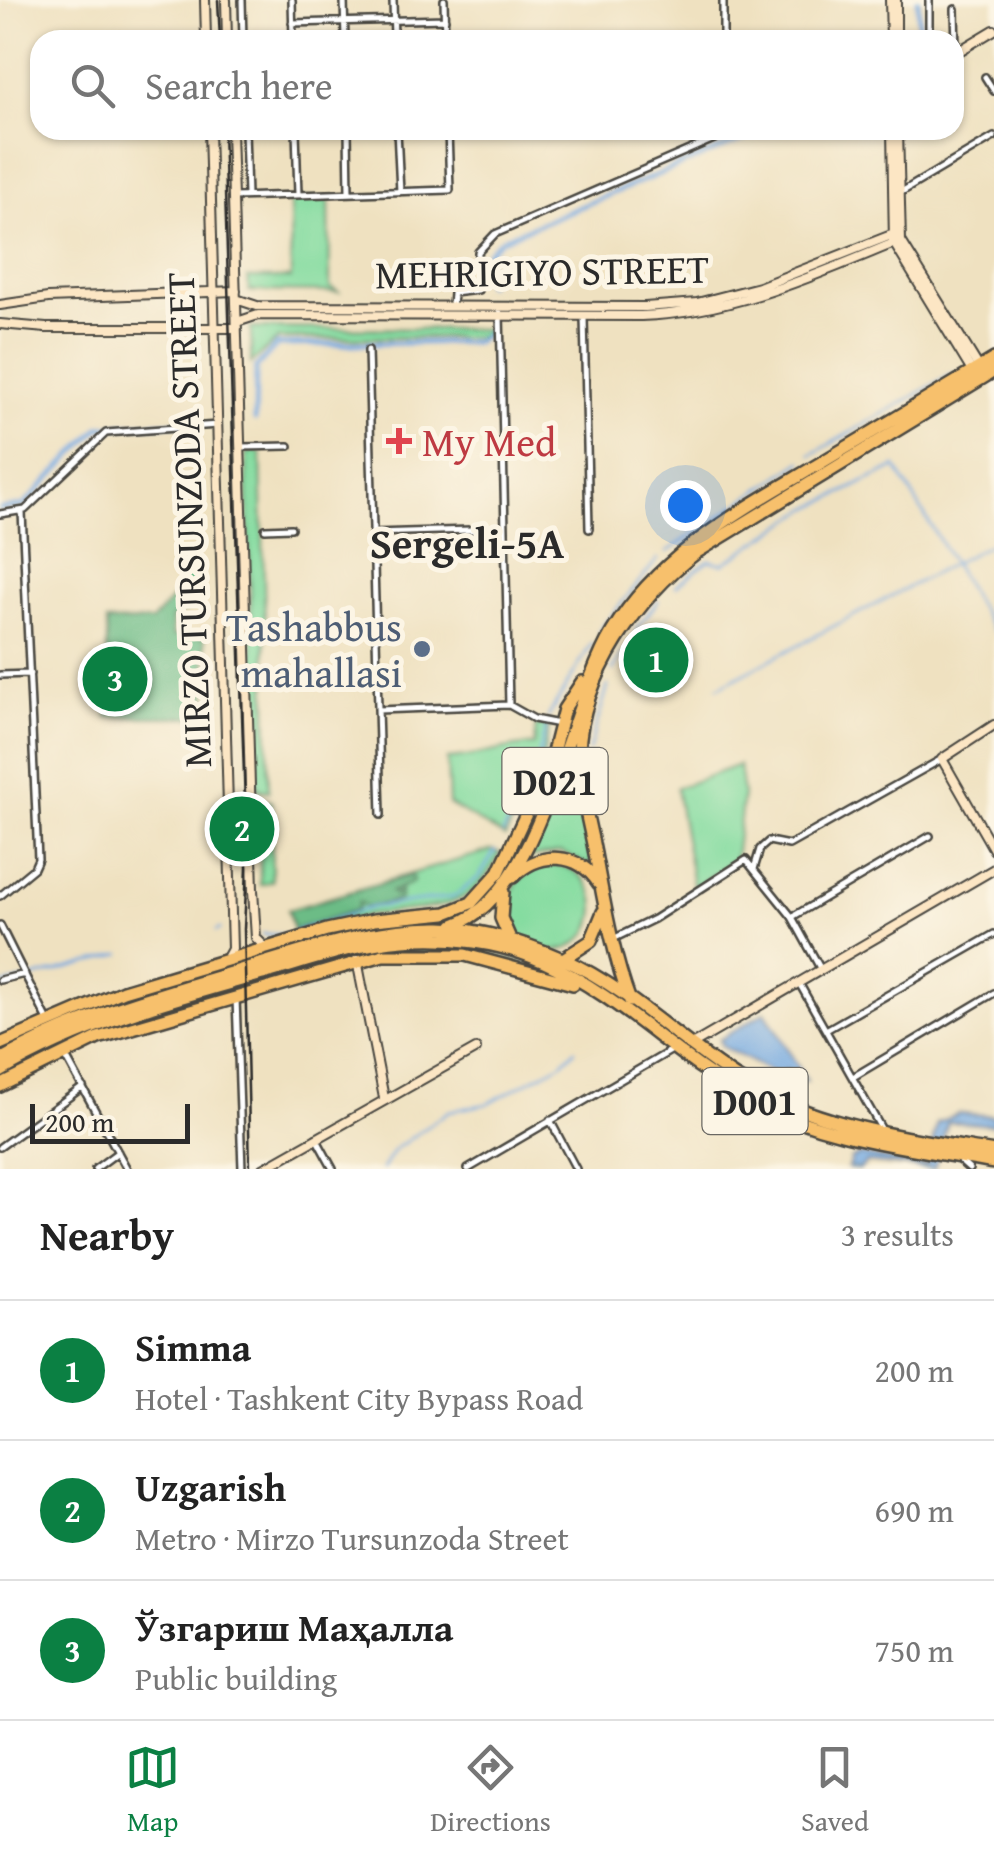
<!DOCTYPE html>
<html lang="en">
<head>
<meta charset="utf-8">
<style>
  body { margin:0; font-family:"Gentium Book Plus",serif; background:#f2f2f2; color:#222 }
  .scale { position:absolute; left:30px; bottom:25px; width:160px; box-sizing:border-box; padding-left:10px; border:5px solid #2b2b2b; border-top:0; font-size:28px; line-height:35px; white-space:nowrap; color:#2b2b2b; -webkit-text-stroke:8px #fcf5e5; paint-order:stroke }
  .you { position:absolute; left:685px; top:505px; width:35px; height:35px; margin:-25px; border:8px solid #fff; border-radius:50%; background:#1a73e8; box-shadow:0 0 0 15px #1a73e833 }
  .badge { display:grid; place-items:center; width:65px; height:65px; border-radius:50%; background:#0b8043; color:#fff; font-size:32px; font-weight:700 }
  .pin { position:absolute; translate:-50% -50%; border:5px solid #fff; box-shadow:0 2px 10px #0006 }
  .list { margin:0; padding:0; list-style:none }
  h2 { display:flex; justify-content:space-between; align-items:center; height:130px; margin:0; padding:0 40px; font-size:42px }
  h2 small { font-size:32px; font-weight:400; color:#767676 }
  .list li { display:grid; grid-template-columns:65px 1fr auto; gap:30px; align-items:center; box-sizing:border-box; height:140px; padding:0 40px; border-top:2px solid #e0e0e0 }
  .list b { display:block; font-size:38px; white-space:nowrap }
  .list p { margin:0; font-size:32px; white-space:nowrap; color:#767676 }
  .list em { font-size:32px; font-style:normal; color:#767676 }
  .icon { flex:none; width:55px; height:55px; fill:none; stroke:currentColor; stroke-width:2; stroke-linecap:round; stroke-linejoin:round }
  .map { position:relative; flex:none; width:994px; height:1169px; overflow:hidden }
  .search { position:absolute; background:#fff; box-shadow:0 2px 8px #0004; left:30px; right:30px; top:30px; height:110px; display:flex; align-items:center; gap:25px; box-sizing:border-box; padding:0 35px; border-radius:30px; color:#767676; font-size:38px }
  .sheet { height:550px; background:#fff }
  nav { display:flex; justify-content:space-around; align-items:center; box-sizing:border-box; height:140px; border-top:2px solid #e0e0e0; background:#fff; font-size:28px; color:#767676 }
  nav a { display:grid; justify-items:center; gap:5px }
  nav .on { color:#0b8043 }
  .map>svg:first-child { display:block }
  .green { fill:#85dca0; stroke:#588466; stroke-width:2.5 }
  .forest { fill:#6cbc86; stroke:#4c7458; stroke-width:2.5 }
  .water { fill:#73a8e0; stroke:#4f6a86; stroke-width:2.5 }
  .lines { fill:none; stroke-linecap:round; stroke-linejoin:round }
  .stream { stroke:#73a8e0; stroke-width:2.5 }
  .canal { stroke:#73a8e0; stroke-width:5 }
  .street-casing { stroke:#484641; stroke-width:10 }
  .secondary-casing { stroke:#484641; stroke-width:12 }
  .highway-casing { stroke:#484641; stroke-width:16 }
  .street { stroke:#fff; stroke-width:5 }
  .secondary { stroke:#fce6c4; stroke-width:8 }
  .highway { stroke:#f7c06c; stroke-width:11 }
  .rail { stroke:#2b2b2b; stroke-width:2.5 }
  .health-dot { fill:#e0444e; stroke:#fcf5e5; stroke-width:4 }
  .service-dot { fill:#5c6f8a; stroke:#fcf5e5; stroke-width:4 }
  .labels { text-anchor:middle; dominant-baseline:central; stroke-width:10; stroke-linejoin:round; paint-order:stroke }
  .shield { fill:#fcf5e5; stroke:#6a6863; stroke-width:2.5 }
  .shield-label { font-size:38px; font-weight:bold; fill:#2b2b2b }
  .street-label { font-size:40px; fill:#2b2b2b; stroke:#fcf5e5 }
  .health-label { font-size:40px; fill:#be3a42; stroke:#fcf5e5; text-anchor:start }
  .service-label { font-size:40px; fill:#4e5e75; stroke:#fcf5e5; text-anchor:end }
  .neighbourhood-label { font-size:42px; font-weight:bold; fill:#2b2b2b; stroke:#fcf5e5 }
</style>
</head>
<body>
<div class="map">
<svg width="994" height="1169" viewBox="0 0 994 1169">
  <rect width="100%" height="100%" fill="#fcf5e5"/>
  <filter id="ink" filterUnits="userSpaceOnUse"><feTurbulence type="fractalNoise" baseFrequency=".01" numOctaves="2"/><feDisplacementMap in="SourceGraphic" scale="20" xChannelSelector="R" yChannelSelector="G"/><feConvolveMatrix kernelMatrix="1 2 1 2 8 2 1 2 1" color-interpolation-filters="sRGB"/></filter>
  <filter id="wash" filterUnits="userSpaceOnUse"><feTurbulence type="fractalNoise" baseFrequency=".0048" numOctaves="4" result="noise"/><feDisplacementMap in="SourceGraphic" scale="40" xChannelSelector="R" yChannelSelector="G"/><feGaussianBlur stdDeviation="2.25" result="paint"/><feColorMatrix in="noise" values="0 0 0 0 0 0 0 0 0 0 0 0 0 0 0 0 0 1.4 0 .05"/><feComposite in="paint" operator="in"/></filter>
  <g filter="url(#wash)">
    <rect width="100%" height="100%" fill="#efe1c0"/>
    <path class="green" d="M329 198 330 287 338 292 249 291 248 278H291L290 199Z
      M251 328 489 329V332L478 337 278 339 251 363Z
      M257 451 261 454 269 791 257 790 246 453Z
      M536 725 549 727 542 762 505 837 449 804 447 759C478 758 503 746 534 745Z
      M739 765 743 795 735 859 694 889 676 788Z
      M566 771 575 775 592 867 561 852 526 858Z
      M260 799 271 802 272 881 260 885Z
      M492 850 500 853C470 915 436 905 377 914 349 918 322 926 294 933L288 910Z
      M509 908a43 43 0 1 1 86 0a43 43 0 1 1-86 0Z
      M406 946C459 943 505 955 554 974 407 926 329 961 189 1006L184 1003 347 955Z"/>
    <path class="forest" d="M181 567H197L199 603 172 618 173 636 205 637 207 717H107V622L152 621 182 588Z
      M412 875 413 882 391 892 395 896 400 891V900L367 908 359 902 357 910 293 930 288 910Z"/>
    <path class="water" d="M765 1012 807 1081 797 1083 786 1069 783 1078 723 1047 719 1040Z
      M959 1113 994 1116V1125L948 1122 934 1169 867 1162 860 1169 848 1168 851 1158 860 1155 927 1165 937 1123Z"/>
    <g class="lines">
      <path class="stream" d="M811 455 954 373
        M667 552 802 461
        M676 586 709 560 723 564 806 510 896 467 994 632
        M599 631 658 559
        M635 631 658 601
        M613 670 623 653
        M718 687 994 542
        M548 717 592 643
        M589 750 608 686
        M503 834 537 762 546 727
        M216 931 220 929
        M295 931 373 907 454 897 480 876 495 851
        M262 934 283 935
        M32 978 121 954
        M0 986 23 980
        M382 1169 394 1150 449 1111 487 1104 562 1063 575 1050"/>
      <path class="canal" d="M918 0 919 40
        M487 284V253L502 239 766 130
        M255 420 256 368 277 345 476 342 486 335
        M0 509 23 506 100 427 189 422"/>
    </g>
  </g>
  <g filter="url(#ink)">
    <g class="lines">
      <g class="street-casing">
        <path id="street" d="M242 0 243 40
          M292 0 293 40
          M344 0 345 40
          M393 0 394 40
          M444 0 445 40
          M929 0V40
          M955 9 956 51
          M292 23 445 19
          M723 40V0
          M985 77 994 91
          M245 130 247 196
          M296 130 298 195
          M348 130 349 193
          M397 130 400 192
          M898 194 994 137
          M233 197 450 190 448 130
          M452 307 453 293 478 290V252L495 234 735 130
          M500 313 509 705
          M584 317 589 529
          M368 350 381 815
          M240 447 289 446
          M0 514 25 510 106 433 218 425
          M265 529 291 528
          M373 533 504 529
          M0 675 30 674
          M378 710 509 705 534 719 559 724
          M754 869 760 849 769 841 789 845 942 759
          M0 896 34 868 38 859 22 512
          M792 917 930 836
          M0 925 48 1021
          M613 939 654 919 746 860 792 917 820 968
          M0 980 25 974
          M799 983 882 1130
          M236 998 242 1169
          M826 1030 994 934
          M66 1057 127 1169
          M853 1077 994 993
          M550 1120 576 1169
          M316 1138 333 1169
          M0 1147 83 1087
          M960 1161 969 1169
          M95 1169 118 1152
          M468 1169 672 1050"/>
      </g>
      <g class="secondary-casing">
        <path id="secondary" d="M205 0 206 40
          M226 0 227 40
          M890 0 891 40
          M896 0V40
          M954 54 994 30
          M209 130 232 949 227 958
          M231 130 253 890 256 938 265 947
          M892 130 894 243 973 373
          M898 130 901 241 980 369
          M236 299 257 306 645 307 697 303 759 287 899 232
          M0 305 48 298 236 291
          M237 322 258 315 641 316C732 313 811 277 894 243
          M0 324 46 328H237
          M994 725 942 759 994 850
          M357 960 384 1098
          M690 1046 994 869
          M263 1169 476 1049"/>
      </g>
      <g class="highway-casing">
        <path id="highway" d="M513 877C539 851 578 851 599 884
          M503 892 501 918 511 941
          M454 925C542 895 567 707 612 632 661 551 746 508 824 461 881 427 937 393 994 359
          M563 959 591 941 603 912
          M630 1001C613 955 605 907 596 859 590 825 578 787 579 752 581 676 639 596 697 552L994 371
          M0 1044 123 991 327 930 374 920 446 913 471 903 499 872 551 760 564 709 582 682
          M0 1060C74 1018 153 996 234 972 301 952 370 927 441 928 484 929 526 943 565 960 627 988 677 1039 734 1076 813 1127 903 1137 994 1152
          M0 1072C81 1024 173 999 263 974 309 961 355 944 403 940 449 936 501 942 544 962 619 995 675 1057 746 1097 824 1140 908 1147 994 1163
          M0 1086 98 1038 383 955H465L573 984"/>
      </g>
      <use href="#street" class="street"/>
      <use href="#secondary" class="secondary"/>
      <use href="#highway" class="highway"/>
      <path class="rail" d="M218 0 220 40
        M223 130 247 868 244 929 250 1169"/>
    </g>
  </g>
  <path class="health-dot" d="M394 426h10v10h10v10h-10v10h-10v-10h-10v-10h10z"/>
  <circle class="service-dot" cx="422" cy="649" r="10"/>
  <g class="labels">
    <g class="shield">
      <rect x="502.5" y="748" width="105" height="66" rx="8"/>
      <rect x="702.5" y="1068" width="105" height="66" rx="8"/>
    </g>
    <g class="shield-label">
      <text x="555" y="781">D021</text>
      <text x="755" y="1101">D001</text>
    </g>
    <g class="street-label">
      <text transform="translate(542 271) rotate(-1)">MEHRIGIYO STREET</text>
      <text transform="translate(188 520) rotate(-92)">MIRZO TURSUNZODA STREET</text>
    </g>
    <g class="health-label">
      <text x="422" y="441">My Med</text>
    </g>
    <g class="service-label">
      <text x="402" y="626">Tashabbus<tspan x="402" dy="46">mahallasi</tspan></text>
    </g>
    <g class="neighbourhood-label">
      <text x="467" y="542">Sergeli-5A</text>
    </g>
  </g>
</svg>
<div class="scale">200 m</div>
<div class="you"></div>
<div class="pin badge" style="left:656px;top:660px">1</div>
<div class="pin badge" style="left:242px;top:829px">2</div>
<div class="pin badge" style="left:115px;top:679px">3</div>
<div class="search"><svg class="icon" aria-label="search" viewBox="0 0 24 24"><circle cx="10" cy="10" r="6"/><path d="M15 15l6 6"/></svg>Search here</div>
</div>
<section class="sheet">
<h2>Nearby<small>3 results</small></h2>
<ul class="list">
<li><span class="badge">1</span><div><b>Simma</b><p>Hotel · Tashkent City Bypass Road</p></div><em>200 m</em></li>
<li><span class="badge">2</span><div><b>Uzgarish</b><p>Metro · Mirzo Tursunzoda Street</p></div><em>690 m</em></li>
<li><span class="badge">3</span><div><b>Ўзгариш Маҳалла</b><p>Public building</p></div><em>750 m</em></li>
</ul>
</section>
<nav>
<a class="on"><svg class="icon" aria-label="map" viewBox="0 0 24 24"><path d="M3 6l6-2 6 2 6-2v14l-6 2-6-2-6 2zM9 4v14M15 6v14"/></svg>Map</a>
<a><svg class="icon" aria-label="directions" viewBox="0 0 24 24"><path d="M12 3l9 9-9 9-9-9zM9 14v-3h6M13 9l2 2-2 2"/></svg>Directions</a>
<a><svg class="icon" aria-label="saved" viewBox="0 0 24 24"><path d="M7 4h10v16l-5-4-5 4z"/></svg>Saved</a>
</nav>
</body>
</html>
